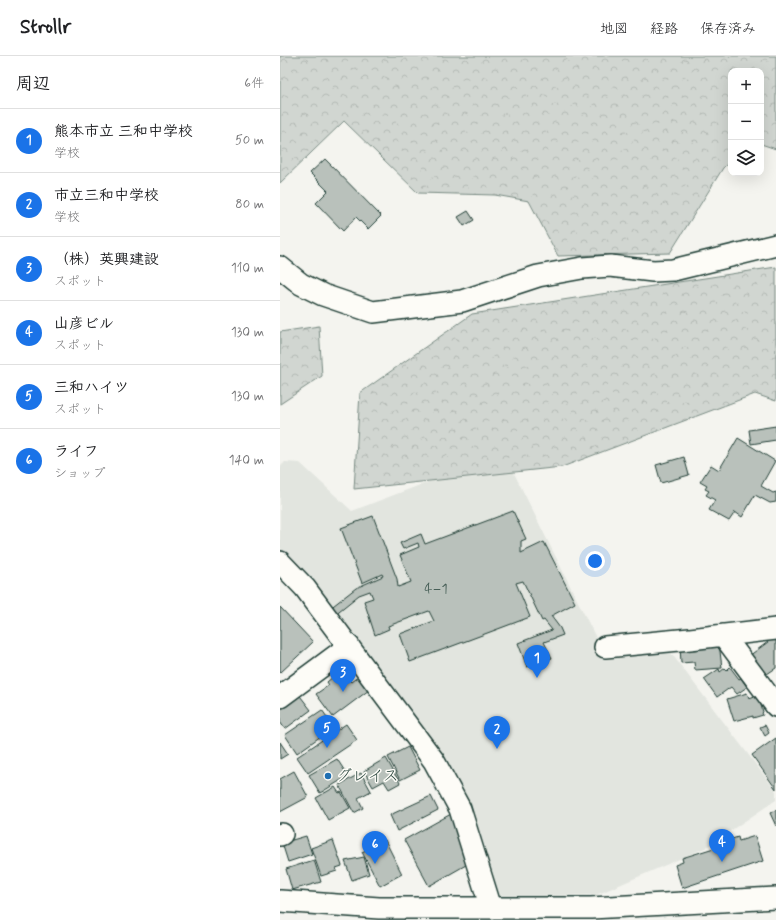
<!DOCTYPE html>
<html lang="ja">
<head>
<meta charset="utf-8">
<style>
  body { margin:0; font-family:Mynerve,"Klee One",sans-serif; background:#f6f6f6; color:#202124 }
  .controls { position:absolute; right:12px; top:12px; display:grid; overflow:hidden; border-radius:8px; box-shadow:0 4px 16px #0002 }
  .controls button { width:36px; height:36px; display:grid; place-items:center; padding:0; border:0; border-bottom:1px solid #e0e0e0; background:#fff; color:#202124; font:20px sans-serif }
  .you { position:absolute; left:315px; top:505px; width:14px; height:14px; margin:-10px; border:3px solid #fff; border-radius:50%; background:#1a73e8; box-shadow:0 0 0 6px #1a73e833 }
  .badge { display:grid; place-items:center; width:26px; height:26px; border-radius:50%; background:#1a73e8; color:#fff; font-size:13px; font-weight:700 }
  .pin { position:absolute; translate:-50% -33px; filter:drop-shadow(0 1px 2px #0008) }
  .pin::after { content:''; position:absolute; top:21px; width:14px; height:12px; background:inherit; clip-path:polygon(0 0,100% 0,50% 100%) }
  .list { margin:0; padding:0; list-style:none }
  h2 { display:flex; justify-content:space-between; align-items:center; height:52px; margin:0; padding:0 16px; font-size:17px }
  h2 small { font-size:13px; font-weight:400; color:#757577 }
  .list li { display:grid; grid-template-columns:26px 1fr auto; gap:12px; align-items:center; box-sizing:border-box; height:64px; padding:0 16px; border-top:1px solid #e0e0e0 }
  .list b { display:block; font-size:15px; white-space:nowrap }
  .list p { margin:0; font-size:13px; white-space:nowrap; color:#757577 }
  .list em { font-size:13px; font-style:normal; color:#757577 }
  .icon { flex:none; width:22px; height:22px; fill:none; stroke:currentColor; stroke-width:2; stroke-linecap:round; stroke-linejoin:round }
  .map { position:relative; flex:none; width:496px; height:864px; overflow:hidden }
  header { display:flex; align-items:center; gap:24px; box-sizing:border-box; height:56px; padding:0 20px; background:#fff; border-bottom:1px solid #e0e0e0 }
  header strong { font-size:19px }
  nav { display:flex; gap:22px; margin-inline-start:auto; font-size:14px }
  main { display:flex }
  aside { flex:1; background:#fff }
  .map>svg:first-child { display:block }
  .built { fill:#e2e5df }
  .forest { fill:url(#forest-crowns); stroke:#788a82 }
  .building { fill:#b9c1bb; stroke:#1f3d34 }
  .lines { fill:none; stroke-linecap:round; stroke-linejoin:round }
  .minor-casing { stroke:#1f3d34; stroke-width:24 }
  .minor { stroke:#fdfcf7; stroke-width:21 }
  .poi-dot { fill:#1f6fb2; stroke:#fdfcf7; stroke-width:1.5 }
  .labels { text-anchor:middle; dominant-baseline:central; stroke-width:3; stroke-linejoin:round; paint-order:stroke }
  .number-label { font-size:14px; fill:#465e56 }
  .poi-label { font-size:16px; fill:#1f3d34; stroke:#fdfcf7; text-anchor:start }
</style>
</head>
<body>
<header>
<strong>Strollr</strong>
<nav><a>地図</a><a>経路</a><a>保存済み</a></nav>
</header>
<main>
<aside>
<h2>周辺<small>6件</small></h2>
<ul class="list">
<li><span class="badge">1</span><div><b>熊本市立 三和中学校</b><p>学校</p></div><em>50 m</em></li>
<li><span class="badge">2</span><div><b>市立三和中学校</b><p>学校</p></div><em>80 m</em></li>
<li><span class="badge">3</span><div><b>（株）英興建設</b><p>スポット</p></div><em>110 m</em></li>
<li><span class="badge">4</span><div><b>山彦ビル</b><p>スポット</p></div><em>130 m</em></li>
<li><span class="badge">5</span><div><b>三和ハイツ</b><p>スポット</p></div><em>130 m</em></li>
<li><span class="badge">6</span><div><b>ライフ</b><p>ショップ</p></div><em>140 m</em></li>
</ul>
</aside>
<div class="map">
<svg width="496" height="864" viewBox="0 0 496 864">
  <defs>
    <pattern id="forest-crowns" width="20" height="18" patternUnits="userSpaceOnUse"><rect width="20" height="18" fill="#d1d6d1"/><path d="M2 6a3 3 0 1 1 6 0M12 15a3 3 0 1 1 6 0" fill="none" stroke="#b3b9b4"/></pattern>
  </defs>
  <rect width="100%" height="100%" fill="#f4f4ef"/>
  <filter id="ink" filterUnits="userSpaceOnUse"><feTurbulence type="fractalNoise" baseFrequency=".025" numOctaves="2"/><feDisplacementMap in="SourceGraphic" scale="8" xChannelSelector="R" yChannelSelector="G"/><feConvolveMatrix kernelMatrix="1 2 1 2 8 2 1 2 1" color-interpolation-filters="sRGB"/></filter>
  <g filter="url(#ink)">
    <path class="built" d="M224 397 324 598 388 593 496 735V744L425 792 316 839 221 841 173 732 124 646 57 564 25 520 0 492V411L5 406 20 407 72 455Z"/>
    <path class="forest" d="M0 0H496V93L481 88V15H451V104L443 112 390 197 278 200 249 145 215 139 138 137 64 65 0 127Z
      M496 211V345L475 338 282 411 74 433 80 337 192 258Z
      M39 270 42 320 0 348V276Z"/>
    <path class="building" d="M45 103 101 160 88 173 76 161 63 175 36 147 48 135 30 117Z
      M188 155 194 164 184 170 178 161Z
      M496 370V384L471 388 469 374Z
      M458 382 495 405 481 430 493 437 496 436V446L490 447 475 439 462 461 455 456 449 465 429 454 435 444 426 439 429 435 425 433 427 430 420 426 431 409 439 414Z
      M404 401 409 419 381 427 376 409Z
      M233 455 246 483 241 485V497L264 486 295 547 271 560 280 572 283 579 264 586 272 602 247 611 238 587 272 574 264 564 262 565 243 525 236 527 250 561 130 606 120 578 154 565 149 555 108 570 109 573 95 579 84 545 93 542 90 535 79 539 54 559 49 553 76 532 103 520 102 518 82 527 61 472 93 460 117 523 118 531 131 526 120 499 139 491 138 487 123 493 120 487 141 478 145 488Z
      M0 551 33 586 0 617Z
      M496 580V612L484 620 469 600Z
      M439 587 442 612 415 614 414 606 401 607 400 591Z
      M450 611 459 623 461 622 467 631 457 638 451 631 437 641 424 623 439 613 440 616 445 612 447 614Z
      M61 614 71 626 79 620 89 634 53 661 36 638 49 629 47 626Z
      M17 636 31 654 5 673 0 666V648Z
      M467 637 469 642 478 639 483 656 482 657 483 659 473 662V660L454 665 447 643Z
      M42 654 54 671 17 697 5 679Z
      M66 668 77 684 28 717 17 701Z
      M485 669 489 677 485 680 480 671Z
      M496 682V733L472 699Z
      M0 686 8 698 0 703Z
      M128 691 140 714 120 724 108 701Z
      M106 702 120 727 109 733 104 725 93 731 84 715Z
      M57 703 68 720 40 737 29 719Z
      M14 715 28 741 0 756V723Z
      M81 717 91 735 78 742 83 752 74 757 59 729Z
      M55 731 59 737 61 736 70 752 48 764 36 742Z
      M151 740 158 754 117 775 110 759Z
      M496 754V770L490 757Z
      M171 758 193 805 149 830 124 784Z
      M26 780 32 798 8 806 2 787Z
      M475 780 483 805 402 832 395 809 403 806 402 802 437 791V788L458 781 459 785Z
      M53 784 62 810 56 812 57 815 41 820 31 792Z
      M105 784 122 818 100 830 82 796Z
      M84 801 89 818 72 824 65 805Z
      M34 804 41 826 12 834 6 813Z"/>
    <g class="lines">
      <g class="minor-casing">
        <path id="minor" d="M0 211 21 228 43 239 93 256 182 245 258 220 302 212 330 210 373 215 393 214 496 189
          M0 506 25 532 154 705 180 753 211 852
          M443 579 496 650
          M325 591 410 583 496 573
          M0 641 69 590
          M0 779 2 778
          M0 845 99 852H311L496 842"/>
      </g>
      <use href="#minor" class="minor"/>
    </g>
  </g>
  <circle class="poi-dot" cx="48" cy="720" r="4"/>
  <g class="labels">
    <g class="number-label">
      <text x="156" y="533">4−1</text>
    </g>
    <g class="poi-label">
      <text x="56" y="720">グレイス</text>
    </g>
  </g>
</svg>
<div class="controls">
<button>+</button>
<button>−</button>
<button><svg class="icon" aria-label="layers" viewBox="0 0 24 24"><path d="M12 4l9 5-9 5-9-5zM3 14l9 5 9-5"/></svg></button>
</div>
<div class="you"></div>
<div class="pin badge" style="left:257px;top:622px">1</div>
<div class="pin badge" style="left:217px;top:693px">2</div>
<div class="pin badge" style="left:63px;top:636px">3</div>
<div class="pin badge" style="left:442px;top:806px">4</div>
<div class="pin badge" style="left:47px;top:692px">5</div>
<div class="pin badge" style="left:95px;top:808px">6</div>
</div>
</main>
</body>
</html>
